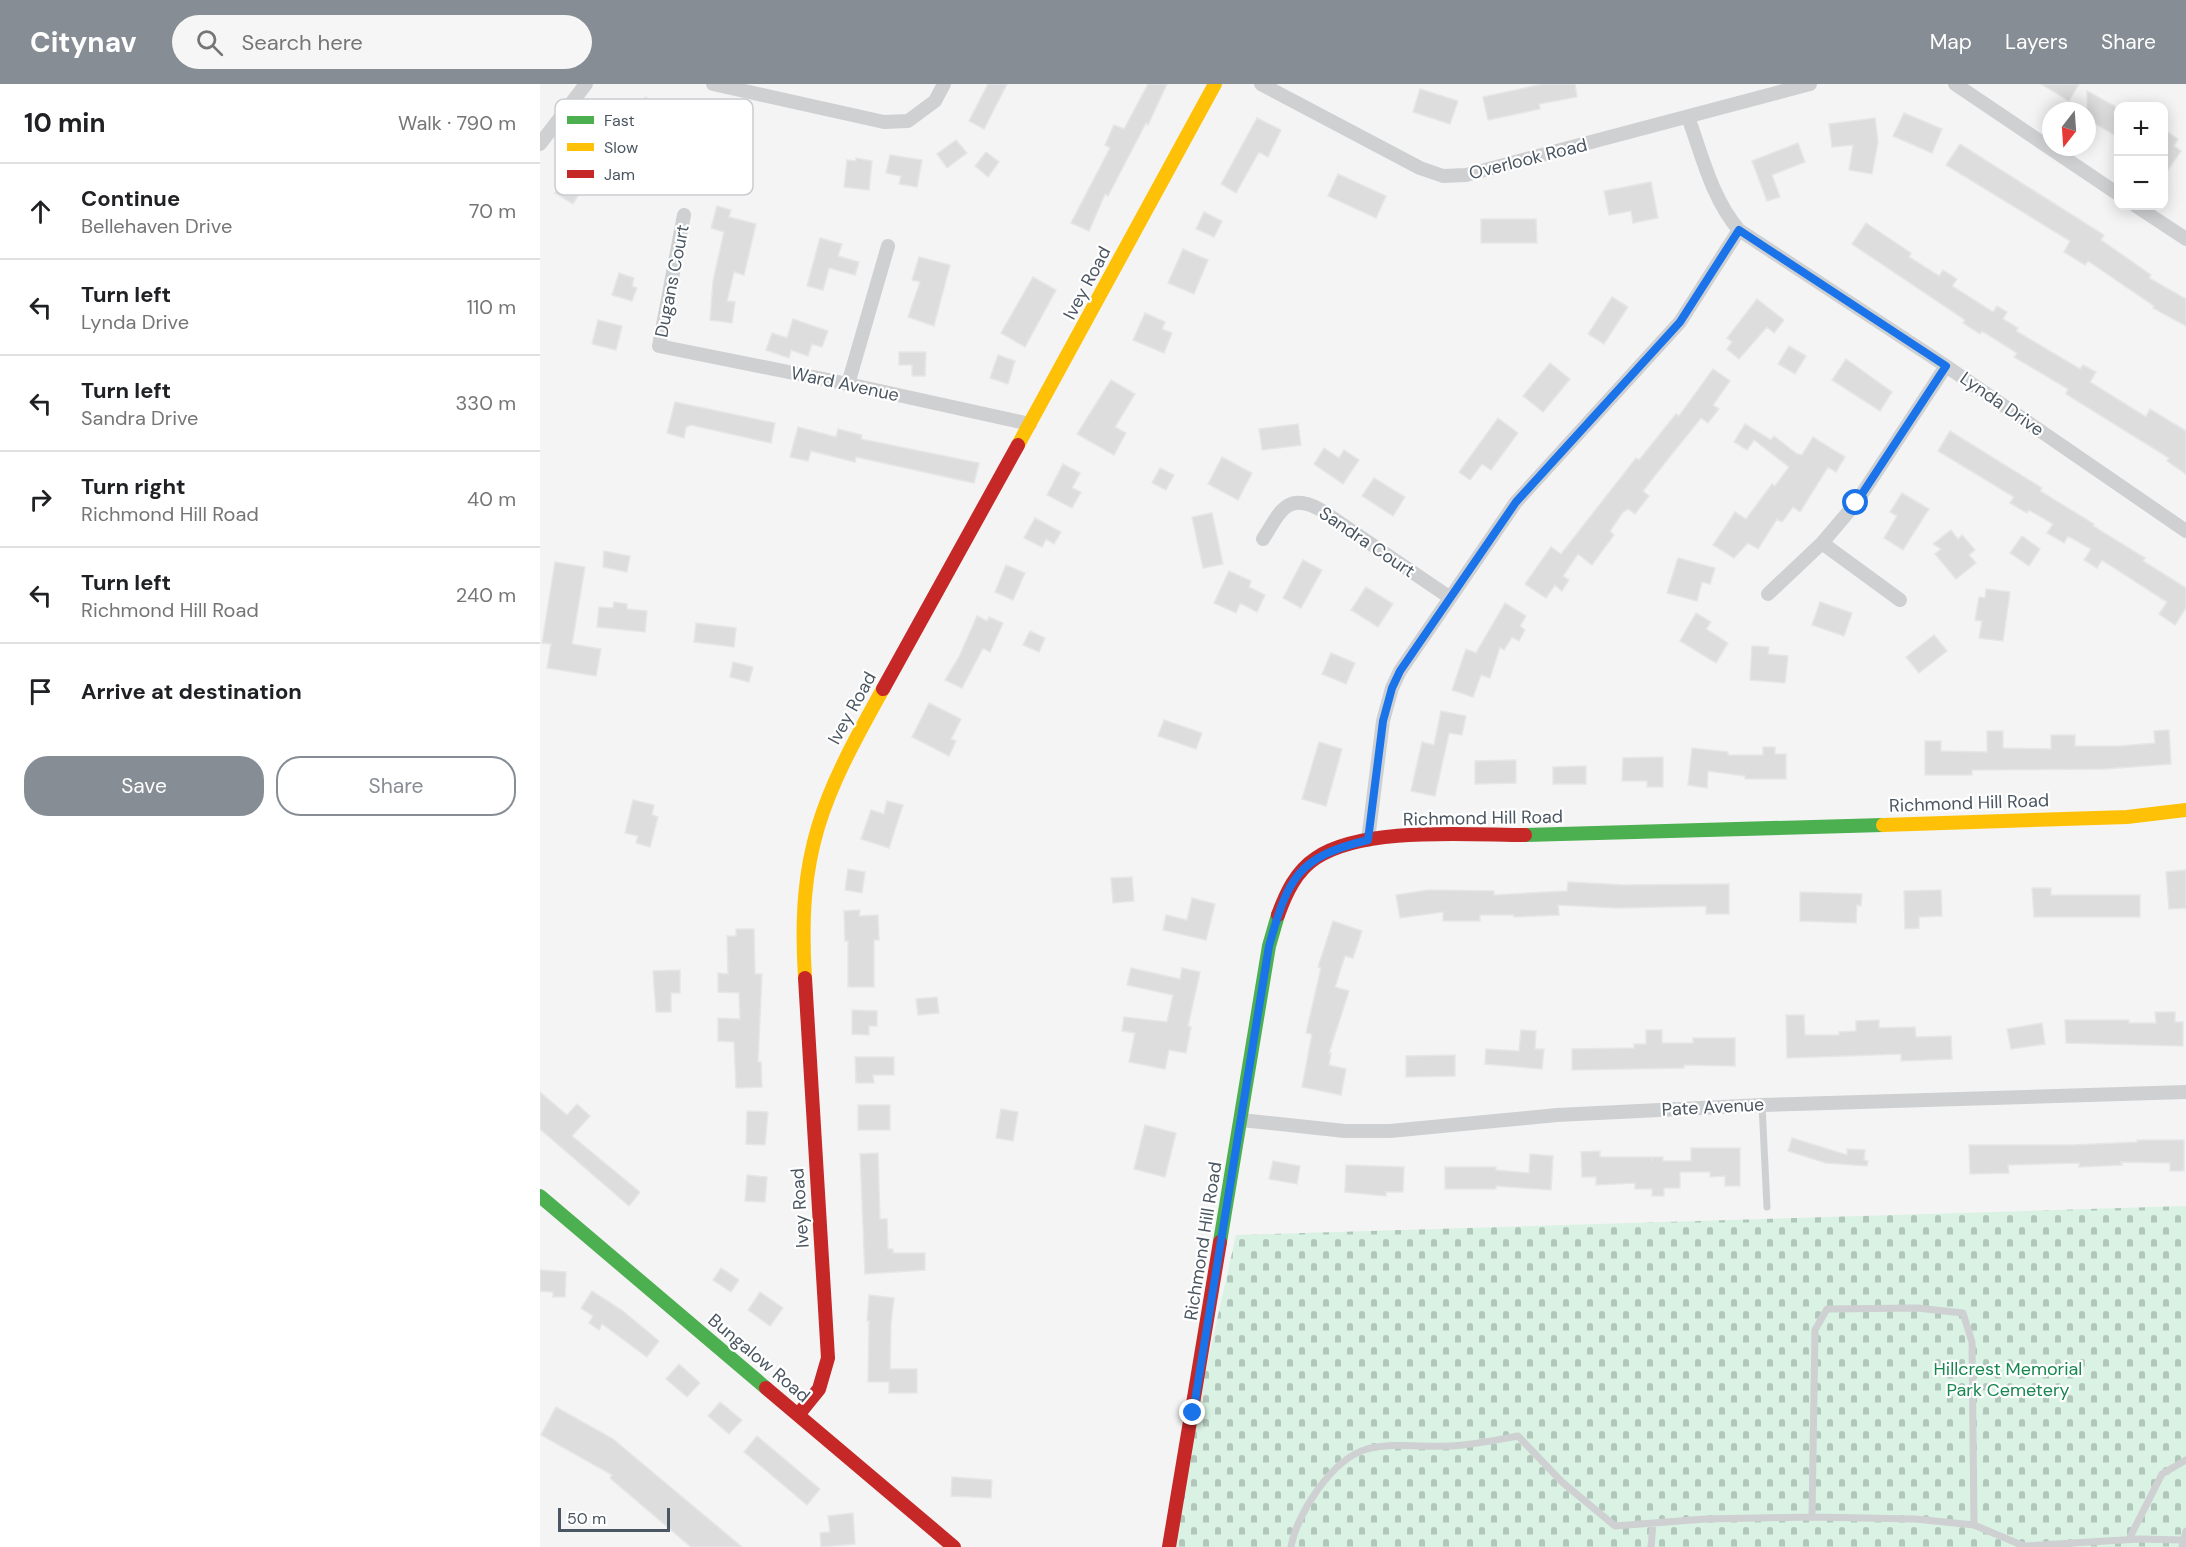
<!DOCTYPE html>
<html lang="en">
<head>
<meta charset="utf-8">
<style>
  body { margin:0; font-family:"DM Sans",sans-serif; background:#f6f6f6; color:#202124 }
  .controls { position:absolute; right:18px; top:18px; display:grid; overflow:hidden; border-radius:12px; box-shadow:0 3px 15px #0003 }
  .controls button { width:54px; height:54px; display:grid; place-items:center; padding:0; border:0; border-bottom:2px solid #e0e0e0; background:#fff; color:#202124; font:30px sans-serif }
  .compass { position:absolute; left:1502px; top:18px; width:54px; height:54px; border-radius:50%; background:#fff; box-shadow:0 3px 15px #0003; rotate:197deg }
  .scale { position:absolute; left:18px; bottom:15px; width:112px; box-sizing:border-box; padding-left:6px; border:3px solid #4a5661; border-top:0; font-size:16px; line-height:21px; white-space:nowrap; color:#4a5661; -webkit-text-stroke:4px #fff; paint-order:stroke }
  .stop { position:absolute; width:18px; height:18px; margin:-14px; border:4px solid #1a73e8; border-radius:50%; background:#fff }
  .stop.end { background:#1a73e8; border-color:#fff; box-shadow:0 2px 6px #0008 }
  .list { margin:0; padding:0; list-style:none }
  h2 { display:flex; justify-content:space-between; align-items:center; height:78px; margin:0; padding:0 24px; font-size:26px }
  h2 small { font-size:20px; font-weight:400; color:#757577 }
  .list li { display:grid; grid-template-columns:39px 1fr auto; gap:18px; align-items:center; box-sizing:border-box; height:96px; padding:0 24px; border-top:2px solid #e0e0e0 }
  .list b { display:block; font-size:22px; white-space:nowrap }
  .list p { margin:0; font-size:20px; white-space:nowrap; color:#757577 }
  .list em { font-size:20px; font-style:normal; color:#757577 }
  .actions { display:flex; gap:12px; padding:18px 24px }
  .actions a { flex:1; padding:14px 0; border:2px solid #868d94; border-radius:24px; text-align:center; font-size:21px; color:#868d94 }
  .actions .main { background:#868d94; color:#fff }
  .icon { flex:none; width:33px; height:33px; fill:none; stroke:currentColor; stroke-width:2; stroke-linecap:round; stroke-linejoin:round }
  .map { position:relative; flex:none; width:1646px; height:1463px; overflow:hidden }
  header { display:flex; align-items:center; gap:36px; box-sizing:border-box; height:84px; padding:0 30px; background:#868d94; color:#fff }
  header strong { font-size:28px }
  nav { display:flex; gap:33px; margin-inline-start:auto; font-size:21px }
  .search { width:420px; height:54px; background:#f6f6f6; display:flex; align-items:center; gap:15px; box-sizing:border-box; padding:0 21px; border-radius:33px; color:#757577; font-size:22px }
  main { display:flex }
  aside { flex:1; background:#fff }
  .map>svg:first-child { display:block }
  .cemetery { fill:url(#cemetery-stones) }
  .building { fill:#ddddde; stroke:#e5e6e7; stroke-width:1.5 }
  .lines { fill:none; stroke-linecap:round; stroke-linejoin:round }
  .lane { stroke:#ced0d2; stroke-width:7 }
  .street { stroke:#ced0d2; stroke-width:14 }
  .fast { stroke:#4caf50; stroke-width:14 }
  .slow { stroke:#ffc107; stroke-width:14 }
  .jam { stroke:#c62828; stroke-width:14 }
  .route { stroke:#1a73e8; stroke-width:8 }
  .labels { text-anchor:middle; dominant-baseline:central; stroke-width:4.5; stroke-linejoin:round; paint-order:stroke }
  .street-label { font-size:18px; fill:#4a5661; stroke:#fff }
  .park-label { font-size:18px; fill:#17864f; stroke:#fff }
  .key { fill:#fff; stroke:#c9ccd0; stroke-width:1.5 }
  .key-label { font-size:16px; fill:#4a5661 }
</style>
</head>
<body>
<header>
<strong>Citynav</strong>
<div class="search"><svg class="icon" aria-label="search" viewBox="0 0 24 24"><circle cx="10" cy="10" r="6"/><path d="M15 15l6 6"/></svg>Search here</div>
<nav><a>Map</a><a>Layers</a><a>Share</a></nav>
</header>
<main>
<aside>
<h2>10 min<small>Walk · 790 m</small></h2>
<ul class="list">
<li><svg class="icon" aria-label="ahead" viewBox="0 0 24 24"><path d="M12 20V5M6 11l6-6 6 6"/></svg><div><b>Continue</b><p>Bellehaven Drive</p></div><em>70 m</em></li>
<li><svg class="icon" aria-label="left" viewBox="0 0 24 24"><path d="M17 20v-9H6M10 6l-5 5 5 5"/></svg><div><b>Turn left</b><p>Lynda Drive</p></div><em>110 m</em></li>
<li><svg class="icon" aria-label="left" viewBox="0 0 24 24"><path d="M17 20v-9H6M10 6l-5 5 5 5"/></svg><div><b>Turn left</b><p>Sandra Drive</p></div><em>330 m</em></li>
<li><svg class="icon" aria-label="right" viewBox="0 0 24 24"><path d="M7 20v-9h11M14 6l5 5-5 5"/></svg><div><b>Turn right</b><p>Richmond Hill Road</p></div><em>40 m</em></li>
<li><svg class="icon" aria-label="left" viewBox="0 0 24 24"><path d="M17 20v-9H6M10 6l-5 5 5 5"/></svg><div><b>Turn left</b><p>Richmond Hill Road</p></div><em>240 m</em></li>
<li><svg class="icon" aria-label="arrive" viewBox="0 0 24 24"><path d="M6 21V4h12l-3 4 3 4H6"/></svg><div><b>Arrive at destination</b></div></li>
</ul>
<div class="actions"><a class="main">Save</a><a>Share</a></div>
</aside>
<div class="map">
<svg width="1646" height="1463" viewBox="0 0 1646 1463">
  <defs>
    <pattern id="cemetery-stones" width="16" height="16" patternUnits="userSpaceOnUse" patternTransform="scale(1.5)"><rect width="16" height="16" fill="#d9f2e3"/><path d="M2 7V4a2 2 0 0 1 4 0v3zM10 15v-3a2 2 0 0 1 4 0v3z" fill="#b2c7bb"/></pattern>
  </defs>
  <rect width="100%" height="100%" fill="#f4f4f4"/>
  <path class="cemetery" d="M1646 1122V1463H626L696 1151Z"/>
  <path class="building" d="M448 0H467L444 45 429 37Z
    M608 0H627L608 41 606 39 568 112 565 110 549 147 531 139 570 64 565 61 574 41 584 45Z
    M1003 0H1035L1037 13 999 20 1000 25 948 36 943 13Z
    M1501 0H1539L1529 17Z
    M880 5 918 17 910 40 873 28Z
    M1547 7 1578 24V53L1547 35Z
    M106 13 123 37 93 59 76 35Z
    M1364 29 1402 45 1392 69 1353 52Z
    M717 34 741 46 728 73 719 68 696 109 681 100Z
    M1335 34 1338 58 1332 90 1309 86 1313 61 1292 63 1289 40Z
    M1623 45 1638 55 1634 62 1641 67 1623 93Z
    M416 56 427 69 407 84 397 70Z
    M1258 59 1265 78 1232 91 1240 113 1227 117 1212 77Z
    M1420 60 1564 151 1561 156 1611 191 1609 194 1646 215V242L1613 224 1614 222 1548 177 1545 181 1524 168 1530 157 1406 81Z
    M446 68 459 78 448 93 435 82Z
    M350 71 382 76 377 103 359 100 361 92 346 89Z
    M316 74 332 77 329 106 304 103 307 76 316 77Z
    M27 89 45 100 33 120 15 109Z
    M798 90 846 112 836 134 788 112Z
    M1111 98 1118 134 1093 139 1091 127 1069 131 1064 107Z
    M177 122 191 126 189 133 216 140 204 191 194 188 187 217 195 218 192 239 170 236 173 197 184 148 171 144Z
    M664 128 682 137 674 153 656 145Z
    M941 135H996L997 159H941Z
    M1326 139 1371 169 1369 173 1399 192 1403 186 1417 195 1412 202 1453 228 1457 222 1467 228 1463 235 1478 244 1476 247 1540 285 1543 281 1556 288 1550 298 1606 333 1610 325 1646 347V390L1627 377 1629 374 1526 310 1528 305 1474 273 1477 269 1442 247 1440 250 1423 239 1425 236 1312 160Z
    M280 154 302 160 298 172 319 178 315 191 289 184 283 206 267 202Z
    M643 165 668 176 654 210 628 199Z
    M379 173 410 181 394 242 368 233 380 198 372 196Z
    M79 189 94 194 92 202 97 204 92 217 72 211Z
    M493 193 516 206 485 263 461 249Z
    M1072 213 1088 223 1064 260 1048 250Z
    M1217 215 1244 236 1234 249 1227 243 1199 275 1187 265 1192 258 1187 254Z
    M605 229 625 238 622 245 632 249 624 269 593 256Z
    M253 235 288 247 282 263 272 260 268 272 251 266 249 274 226 266 232 249 247 254Z
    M58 236 82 242 76 266 52 260Z
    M1249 262 1266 272 1255 290 1238 280Z
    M359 268H386L385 292H372V281H359Z
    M458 271 475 277 468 300 450 294Z
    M1306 275 1352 308 1340 327 1292 296Z
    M1010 279 1030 295 1003 328 983 312Z
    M1173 285 1190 297 1173 321 1179 325 1168 339 1161 334 1128 375 1103 407 1109 412 1095 430 1088 425 1083 428 1070 447 1074 451 1052 481 1038 470 1023 492 1029 496 1022 507 1015 501 1006 514 985 500 1011 463 1021 470 1096 374 1099 376 1136 330 1139 332Z
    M571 296 595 310 575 343 586 349 574 371 537 350Z
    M135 318 235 339 231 359 151 341 146 343 144 354 127 349Z
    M958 334 978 349 951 386 942 380 930 396 919 388Z
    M758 340 761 361 722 366 719 345Z
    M1205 340 1231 356 1234 352 1257 370 1262 371 1273 353 1305 373 1296 388 1288 383 1260 428 1253 423 1242 438 1237 435 1218 465 1208 459 1194 474 1173 461 1195 428 1206 435 1232 400 1235 402 1249 383 1214 356 1207 366 1194 358Z
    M258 343 296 353 298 345 322 351 321 355 439 379 434 399 316 373 315 378 271 367 268 377 250 373Z
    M1410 347 1502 404 1500 407 1554 440 1553 442 1605 474 1603 477 1646 504V524L1635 541 1619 530 1627 518 1562 476 1557 484 1544 476 1551 465 1528 452 1524 459 1507 449 1513 440 1489 426 1487 429 1470 419 1474 413 1398 367Z
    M784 364 799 374 804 366 819 376 803 400 774 380Z
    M682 373 712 389 698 416 668 400Z
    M523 380 540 389 532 404 541 408 532 424 507 411Z
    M620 384 634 391 626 406 612 399Z
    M834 394 865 413 853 432 822 412Z
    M1362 409 1389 425 1363 466 1344 454 1357 432 1350 428Z
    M672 429 683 480 663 484 652 433Z
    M495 434 521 448 514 460 506 455 502 463 484 454Z
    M1411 446 1418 455 1422 451 1435 466 1429 471 1436 479 1416 495 1395 470 1401 465 1393 460Z
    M1482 452 1500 465 1489 482 1470 469Z
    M64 467 90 472 87 488 63 483Z
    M1138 474 1175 484 1170 500 1162 498 1157 517 1127 509Z
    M763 476 782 486 761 524 743 514Z
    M15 478 45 483 32 560 61 565 56 592 7 584 11 560 2 559Z
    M466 481 485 489 473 516 455 508Z
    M689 487 711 497 709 503 725 511 717 528 700 519 696 529 674 519Z
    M826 503 853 520 838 543 811 526Z
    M1446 505 1470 508 1463 557 1439 554 1442 537 1435 536 1439 513 1445 514Z
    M74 518 87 520V525L107 527 105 548 57 543 59 523 73 524Z
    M1280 518 1312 529 1304 552 1272 541Z
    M965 519 986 532 980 542 985 546 979 557 972 553 964 566 960 563 950 594 941 591 933 613 912 606 926 565 936 569Z
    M1156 529 1171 538 1166 545 1188 559 1176 579 1140 557Z
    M437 532 447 537 449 533 463 539 450 568 443 564 422 604 405 596 419 573Z
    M156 539 196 544 194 563 154 558Z
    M490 547 505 554 499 568 483 561Z
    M1394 551 1407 567 1379 589 1366 573Z
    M1212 562 1229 563 1228 570 1248 572 1245 599 1210 596Z
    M791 569 815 579 806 600 782 590Z
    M193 578 213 583 209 598 190 593Z
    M389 619 421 635 411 655 416 657 409 672 372 653Z
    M901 627 926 632 922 651 909 649 895 712 871 707 882 658 894 661Z
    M624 636 662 649 656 665 618 652Z
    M1629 646 1631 680 1564 685 1432 686V691H1385V657H1401V667L1447 668V647H1463V664L1511 665V651H1535V662H1581L1615 659 1614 647Z
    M779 658 802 665 786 722 762 715Z
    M1223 663H1235V670H1246V695H1205V692L1168 687 1167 704 1148 701 1152 664 1188 668V671H1223Z
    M1123 673V703H1107V697H1082L1083 674Z
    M976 676V699L935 700V677Z
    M1046 682V700H1013V683Z
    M93 716 114 721 112 731 118 733 110 763 96 759 98 752 85 749Z
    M347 717 363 721 349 764 321 755 331 726 344 730Z
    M308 785 325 788 322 809 305 806Z
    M1646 786V824L1629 825 1626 788Z
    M592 793 594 817 573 819 571 794Z
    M1028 798 1085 801 1189 800V830H1166V822L1077 824 1018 821 1019 831 974 833V831H940V837H903V828L860 834 856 811 888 806 954 807V811L1027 807Z
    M1492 804H1511V811H1600V833H1494Z
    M1401 806 1402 832 1379 833V844L1365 845 1364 807Z
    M1260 808 1322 810 1321 822 1317 821 1316 839 1260 837Z
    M652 814 675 820 666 856 623 846 626 831 647 836Z
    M320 826 319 832 338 831 339 856H334V903H308V857H305L304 827Z
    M793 837 822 847 813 874 805 872 795 903 809 907 789 969H791L789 981 806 985 801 1011 762 1003 772 950 766 949 781 884 778 883Z
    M196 845H214L215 890H222L218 978H221L222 1003 196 1004 194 958 178 957V934L200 935 199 909 178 908V889L188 890 187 852H196Z
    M591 884 640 895 642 884 660 888 648 942 651 943 646 969 629 966 625 985 589 978 595 949 582 947 584 933 627 938 633 911 587 901Z
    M140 886V909H131V928H116L113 887Z
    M397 913 399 929 378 931 376 915Z
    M312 926 337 927V942H329V951L312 950Z
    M1615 928H1635V938H1643V962L1526 959 1525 936H1589V939H1616Z
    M1246 931H1264L1265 951H1299V948L1316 947V937L1339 936V944L1375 943 1376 953 1411 952 1412 975 1361 977V970L1247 974Z
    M1502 939 1505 960 1471 965 1467 945Z
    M981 946 996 947 995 965H1004L1002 985 945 980 946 965 979 967Z
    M1106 946H1122V959H1153V954H1195V982L1144 981V984L1032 986V965L1094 964V960H1106Z
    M915 971V992L866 993V972Z
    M315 973H354V991H333L334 999H316Z
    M0 1008 27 1031 37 1020 50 1032 32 1052 100 1108 89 1122 0 1045Z
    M318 1021H350V1046H318Z
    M461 1025 478 1028 473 1057 456 1054Z
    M207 1027 228 1028 225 1061 206 1060Z
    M605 1041 636 1049 625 1093 594 1085Z
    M1252 1054 1307 1071V1065L1325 1066 1324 1076 1328 1077 1327 1082 1286 1079 1248 1067Z
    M1597 1056H1644V1087H1630V1079L1581 1078 1582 1081 1539 1083V1079L1468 1081 1469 1089 1430 1090 1429 1061H1534L1597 1058Z
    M1151 1064H1200V1102H1185V1092L1170 1093V1088H1140V1104H1124V1112H1112V1105H1095V1099L1056 1101V1093H1042L1041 1068 1060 1067V1073H1112V1077V1073H1123V1077H1151Z
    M338 1069 340 1135H347L348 1165H353V1169H385V1186L325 1190 320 1070Z
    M990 1070 1013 1072 1011 1106 956 1102V1105H905V1083H956V1086L989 1089Z
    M733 1077 760 1082 757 1100 729 1095Z
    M806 1081 864 1083 863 1108H846V1112L805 1108Z
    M207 1091 227 1093 225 1118 205 1117Z
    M181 1184 199 1196 191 1208 173 1196Z
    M0 1186 26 1188 25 1213H13V1208L0 1207Z
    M52 1207 83 1227 119 1257 107 1273 62 1240 59 1246 49 1239 53 1232 41 1224Z
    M220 1208 243 1224 230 1242 208 1226Z
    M329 1211 354 1214 351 1239 350 1285H377V1309H349V1298H328L329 1237H327Z
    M139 1280 160 1299 147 1313 126 1295Z
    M180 1318 202 1336 189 1350 168 1332Z
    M16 1323 73 1355 202 1463H151L70 1394 72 1391 1 1351Z
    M217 1352 280 1405 267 1421 204 1368Z
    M412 1393 452 1396 451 1414 411 1412Z
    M313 1429 315 1460 281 1463 280 1449 290 1448 288 1432Z"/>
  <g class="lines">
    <path class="lane" d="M1222 1021 1227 1123
      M1272 1433 1275 1246 1287 1225 1377 1224 1423 1229 1432 1258 1434 1441
      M1589 1455 1622 1390 1646 1376
      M751 1463C757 1429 792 1375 827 1365 855 1358 882 1364 910 1362 932 1361 956 1356 978 1352L1022 1398 1075 1442 1165 1435 1272 1433 1375 1435 1434 1441 1484 1462 1599 1455 1642 1456
      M1111 1463 1113 1440
      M1642 1463 1646 1447"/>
    <path class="street" d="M173 0 344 38 368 37 395 17 404 0
      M721 0 880 84 903 92 926 91 1270 0
      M1415 0 1578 110
      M1148 33C1162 71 1172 115 1199 146L1406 282 1646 447
      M0 60 46 0
      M1596 122 1646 155
      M144 131 119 262 308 300 490 340
      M308 300 348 162
      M723 455C740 428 747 407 781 426L909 513
      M1282 459 1360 516
      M1228 510 1282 459 1316 419 1406 282
      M828 756 843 637 852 604 860 587 976 418 1140 238 1199 146
      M701 1036 805 1047H850L1017 1031 1222 1021 1646 1008"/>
    <path class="fast" d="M985 751 1343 741
      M0 1112 226 1304
      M680 1158 729 862 738 831"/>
    <path class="slow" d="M478 361 675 0
      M1343 741 1587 733 1646 726
      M265 894C257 767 282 714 343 605"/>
    <path class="jam" d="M343 605 478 361
      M738 831C746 809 756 787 776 774 823 742 929 751 985 751
      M226 1304 414 1463
      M258 1331 279 1305 288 1274 265 894
      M629 1463 680 1158"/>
  </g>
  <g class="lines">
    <path class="route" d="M653 1329 729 862C748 794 757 773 828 756L843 637 852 604 860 587 976 418 1140 238 1199 146 1406 282 1316 419"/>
  </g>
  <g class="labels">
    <g class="street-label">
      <text transform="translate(988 75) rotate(-14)">Overlook Road</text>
      <text transform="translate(132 197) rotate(-79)">Dugans Court</text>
      <text transform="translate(547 199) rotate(-62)">Ivey Road</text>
      <text transform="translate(305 300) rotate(12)">Ward Avenue</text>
      <text transform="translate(1462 320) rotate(35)">Lynda Drive</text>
      <text transform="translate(827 458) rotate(34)">Sandra Court</text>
      <text transform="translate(312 624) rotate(-61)">Ivey Road</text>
      <text transform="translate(1429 719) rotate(-2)">Richmond Hill Road</text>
      <text transform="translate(943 734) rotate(-1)">Richmond Hill Road</text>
      <text transform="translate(1173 1023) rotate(-3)">Pate Avenue</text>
      <text transform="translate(260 1124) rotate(-94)">Ivey Road</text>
      <text transform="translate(663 1157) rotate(-81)">Richmond Hill Road</text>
      <text transform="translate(219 1274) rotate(40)">Bungalow Road</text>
    </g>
    <g class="park-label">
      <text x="1468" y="1285">Hillcrest Memorial<tspan x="1468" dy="21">Park Cemetery</tspan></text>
    </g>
  </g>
  <rect x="15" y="15" width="198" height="96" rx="9" class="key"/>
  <rect x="27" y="32" width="27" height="8" fill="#4caf50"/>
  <rect x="27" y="59" width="27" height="8" fill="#ffc107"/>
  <rect x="27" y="86" width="27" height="8" fill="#c62828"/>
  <g class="key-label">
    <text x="64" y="42">Fast</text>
    <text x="64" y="69">Slow</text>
    <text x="64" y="96">Jam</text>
  </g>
</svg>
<div class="controls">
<button>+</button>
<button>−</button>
</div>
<svg class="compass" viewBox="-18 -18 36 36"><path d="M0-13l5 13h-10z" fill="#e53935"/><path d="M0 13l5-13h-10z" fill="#757577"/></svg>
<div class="scale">50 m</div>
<div class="stop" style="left:1316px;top:419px"></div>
<div class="stop end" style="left:653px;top:1329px"></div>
</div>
</main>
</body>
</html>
